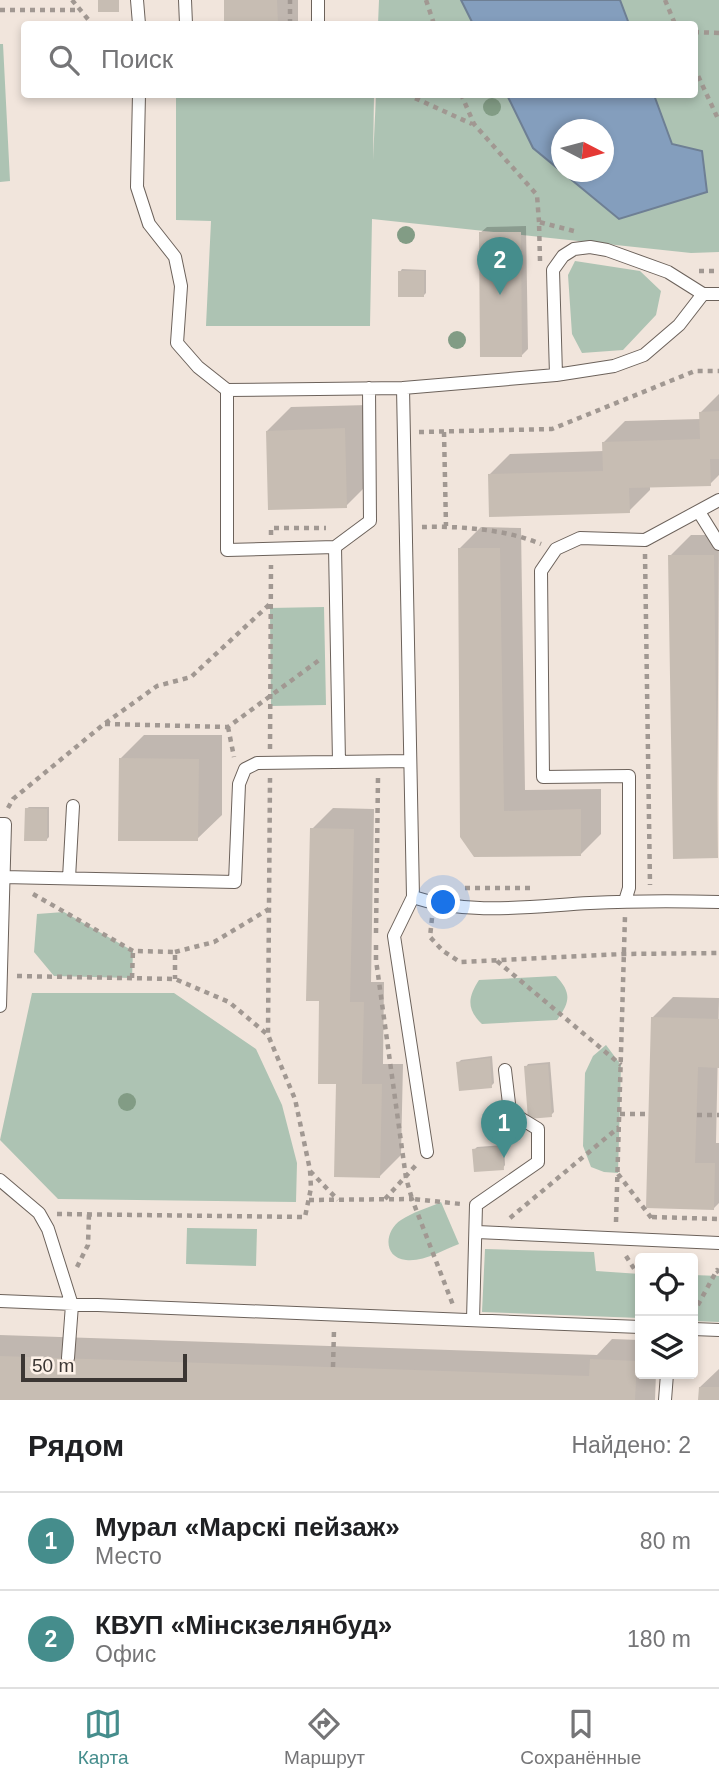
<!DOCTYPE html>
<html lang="ru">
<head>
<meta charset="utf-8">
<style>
  body { margin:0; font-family:Arial,sans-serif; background:#f2f2f2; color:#202124 }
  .controls { position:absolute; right:21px; bottom:21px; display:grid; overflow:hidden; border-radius:7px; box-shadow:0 4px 10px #0003 }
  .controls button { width:63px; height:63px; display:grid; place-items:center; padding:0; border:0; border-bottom:2px solid #e0e0e0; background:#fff; color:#202124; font:35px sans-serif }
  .compass { position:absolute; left:551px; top:119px; width:63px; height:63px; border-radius:50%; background:#fff; box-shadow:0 4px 10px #0003; rotate:96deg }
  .scale { position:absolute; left:21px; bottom:18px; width:166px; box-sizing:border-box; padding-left:7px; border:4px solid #3b3633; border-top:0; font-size:19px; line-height:24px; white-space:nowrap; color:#3b3633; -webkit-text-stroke:5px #fef2e9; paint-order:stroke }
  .you { position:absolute; left:444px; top:903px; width:24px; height:24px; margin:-18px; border:5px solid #fff; border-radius:50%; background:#1a73e8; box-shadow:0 0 0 10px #1a73e833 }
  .badge { display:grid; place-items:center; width:46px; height:46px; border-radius:50%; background:#458d8c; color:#fff; font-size:23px; font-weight:700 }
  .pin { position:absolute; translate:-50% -58px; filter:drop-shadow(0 2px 4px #0008) }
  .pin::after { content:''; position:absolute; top:37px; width:24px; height:21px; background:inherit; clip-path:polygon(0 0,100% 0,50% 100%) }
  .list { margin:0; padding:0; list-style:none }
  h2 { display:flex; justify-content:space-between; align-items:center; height:91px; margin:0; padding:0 28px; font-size:30px }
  h2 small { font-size:23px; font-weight:400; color:#757577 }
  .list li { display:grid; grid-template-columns:46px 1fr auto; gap:21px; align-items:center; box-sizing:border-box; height:98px; padding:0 28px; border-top:2px solid #e0e0e0 }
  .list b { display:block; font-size:26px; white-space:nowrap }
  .list p { margin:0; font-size:23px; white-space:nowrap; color:#757577 }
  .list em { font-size:23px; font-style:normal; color:#757577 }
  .icon { flex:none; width:38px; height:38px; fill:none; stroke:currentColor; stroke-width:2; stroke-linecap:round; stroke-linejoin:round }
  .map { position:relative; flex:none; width:719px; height:1400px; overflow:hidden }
  .search { position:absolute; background:#fff; box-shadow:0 4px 10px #0003; left:21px; right:21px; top:21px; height:77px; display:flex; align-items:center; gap:18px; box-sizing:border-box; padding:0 24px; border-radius:7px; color:#757577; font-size:26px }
  .sheet { height:287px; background:#fff }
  nav { display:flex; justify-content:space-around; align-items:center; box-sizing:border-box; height:98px; border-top:2px solid #e0e0e0; background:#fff; font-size:19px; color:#757577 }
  nav a { display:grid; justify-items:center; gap:4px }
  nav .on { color:#458d8c }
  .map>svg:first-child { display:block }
  .green { fill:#adc3b3; fill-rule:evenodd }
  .water { fill:#849ebd; stroke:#6e7f94; stroke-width:2; fill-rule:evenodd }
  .shadow { fill:#0003 }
  .building { fill:#c7bdb3 }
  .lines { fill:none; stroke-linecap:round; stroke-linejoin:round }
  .lane-casing { stroke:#6c625b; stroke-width:14 }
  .path { stroke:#a19892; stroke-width:4.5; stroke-dasharray:5 5; stroke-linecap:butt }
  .lane { stroke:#fff; stroke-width:12 }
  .tree { fill:#829c85 }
</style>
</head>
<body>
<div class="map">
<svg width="719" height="1400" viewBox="0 0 719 1400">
  <rect width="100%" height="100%" fill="#f1e5dc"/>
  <path class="green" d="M379 0H719V252L691 253 372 219 370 326H206L211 221 176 220V95H374L373 160 376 95 694 94V24H378ZM562 130H604V172H562Z
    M0 44H3L10 181 0 182Z
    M575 261 640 271 661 291 656 315 623 350 582 353 572 334 568 275Z
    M324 607 326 705 271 706 270 608Z
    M64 912 133 951 132 978 54 976 34 952 37 914Z
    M556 976C572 993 570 1002 557 1020L482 1024C466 1009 468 997 479 980Z
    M32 993H174L256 1049 282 1105 297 1163 296 1202 58 1199 0 1140Z
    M606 1045 621 1065 618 1173 604 1172 591 1167 583 1146 585 1073 593 1056Z
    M441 1202 459 1244C443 1250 424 1262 406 1260 383 1258 384 1231 401 1220 413 1212 428 1208 441 1202Z
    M187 1228 257 1229 256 1266 186 1264Z
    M485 1249 594 1252 596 1271 640 1274V1318L482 1312Z
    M693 1275 719 1276V1322L693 1321Z"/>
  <path class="water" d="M461 0H620L629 24H473Z
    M507 95H654L672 144 702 151 707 192 619 219 533 148ZM562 130H604V172H562Z"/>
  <path class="shadow" d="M226 0H298V24H226Z
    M526 226 528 349 522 355 480 233 487 227Z
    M402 269 426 270V293L423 296 400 272Z
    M719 394V475L710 484 650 486V490L629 511 489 475 510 454 604 451V442L625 421 701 419V412Z
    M368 405 370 482 346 506 267 431 291 407Z
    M481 527 521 528 525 790 601 789V834L580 855H475L460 548Z
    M691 535H719L717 856 670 556Z
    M144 735H222V815L197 839 120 759Z
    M29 807H49V837L46 840 26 809Z
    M333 808 374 809 371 982H384L383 1064H403L401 1155 380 1176 337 1082 321 999 312 829Z
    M673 997 719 998 716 1143H719V1203L714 1208 648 1207 652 1018Z
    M492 1056 494 1083 491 1086 458 1063 461 1060Z
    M550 1062 554 1112 551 1115 526 1067 528 1064Z
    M504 1145 505 1165 503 1168 474 1150 477 1147Z
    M0 1335 597 1355 612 1339 640 1340V1374H656L655 1400H0Z
    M719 1369V1400H700V1387Z"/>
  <path class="building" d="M98 0H119V12H98Z
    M224 0H277L278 24H224Z
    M479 232H521L522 357H480Z
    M398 271H424V297H398Z
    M719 411V459H710L711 486 629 488 630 513 489 517 488 474 603 471 602 442 700 439 699 412Z
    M345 428 347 508 268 510 266 431Z
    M458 548H500L504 811 581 809V856L474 857 460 837Z
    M668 555H714L718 858 673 859Z
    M119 758 199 759 198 841H118Z
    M25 808 47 809V841H24Z
    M310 828 354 829 350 1002H364L362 1084H382L380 1178 334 1177 336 1084H318L319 1001H306Z
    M651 1017 719 1019V1068L698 1067 695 1163H715L714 1210 646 1208Z
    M490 1058 492 1088 459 1091 456 1062Z
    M548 1064 552 1117 528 1119 524 1066Z
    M502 1146 504 1170 474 1172 472 1149Z
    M0 1356 589 1376 590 1359 637 1361 635 1400H0Z
    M699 1387H719V1400H698Z"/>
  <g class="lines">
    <g class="lane-casing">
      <path id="lane" d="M137 0 139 24
        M185 0 186 24
        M318 24V0
        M139 94 137 187 149 224 175 257 181 286 177 343 198 367 227 390 403 388
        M719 294H703L679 325 644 355 614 366 556 375 403 388 413 897C469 916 532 906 590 903 633 901 676 901 719 902
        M556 375 553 270 563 256 574 249 590 247 607 250 668 272 703 294
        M227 390V550L335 547 370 521 369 388
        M699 512 719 544
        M335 547 339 762
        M0 824H5L0 1006
        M3 877 235 882 239 784 245 769 257 763 410 761
        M69 878 73 806
        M413 897 394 936 427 1152
        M625 901 629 888V776L543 777 541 571 556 549 580 538 645 540 719 500
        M0 1180 39 1213 48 1229 72 1305 68 1358
        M477 1232 719 1243
        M0 1301 640 1327
        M473 1320 476 1205 538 1162V1129L510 1112 505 1070
        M693 1329 719 1330
        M665 1400 667 1374"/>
    </g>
    <path class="path" d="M72 0 92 24
      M426 0 434 24
      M665 0 675 24
      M0 10H80
      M290 24V0
      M694 32 719 33
      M694 67 719 121
      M406 94 472 124
      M461 94 474 124 537 195 539 222
      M540 261 539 222 574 231
      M699 271H719
      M419 432 552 429 695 371H719
      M444 432 446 526
      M422 527C461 526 504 529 541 544
      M271 535V528H326
      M645 554 650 885
      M105 724 228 727 322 658
      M228 727 234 757
      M270 749 271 565
      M8 808 13 799 104 724 157 686 191 677 271 603
      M465 888H530
      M33 894 133 951 175 952V979
      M432 918 430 937 443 951 460 962 624 954 719 953
      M376 933 378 777
      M376 945V960L406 1178 412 1199 461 1204
      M175 952 214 942 269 909
      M497 961 621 1065
      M17 976 175 979 229 1002 268 1035
      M132 978 133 951
      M620 1114H649
      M697 1115H719
      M310 1171 338 1200
      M618 1174 653 1220
      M385 1199 417 1164
      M309 1200 412 1199 453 1305
      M57 1214 305 1217 311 1188 310 1170 295 1099 268 1035 270 778
      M652 1217 719 1219
      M510 1218 619 1127
      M616 1222 625 916
      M626 1256 640 1278
      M77 1267 88 1245 89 1214
      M693 1314 717 1270 719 1273
      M333 1367 334 1330"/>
    <use href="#lane" class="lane"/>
  </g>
  <g class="tree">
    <circle cx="492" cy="107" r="9"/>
    <circle cx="406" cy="235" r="9"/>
    <circle cx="457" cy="340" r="9"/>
    <circle cx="127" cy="1102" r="9"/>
  </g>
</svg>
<div class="controls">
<button><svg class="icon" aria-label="locate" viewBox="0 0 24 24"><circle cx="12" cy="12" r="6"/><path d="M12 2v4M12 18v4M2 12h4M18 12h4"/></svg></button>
<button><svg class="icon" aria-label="layers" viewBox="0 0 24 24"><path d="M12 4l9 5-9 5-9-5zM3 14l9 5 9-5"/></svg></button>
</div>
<svg class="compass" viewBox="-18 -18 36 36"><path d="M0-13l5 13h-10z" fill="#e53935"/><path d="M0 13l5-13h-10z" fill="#757577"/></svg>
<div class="scale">50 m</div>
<div class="you"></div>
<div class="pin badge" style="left:504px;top:1158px">1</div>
<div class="pin badge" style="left:500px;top:295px">2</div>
<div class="search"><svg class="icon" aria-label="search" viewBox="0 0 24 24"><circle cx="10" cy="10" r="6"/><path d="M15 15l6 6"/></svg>Поиск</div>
</div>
<section class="sheet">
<h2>Рядом<small>Найдено: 2</small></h2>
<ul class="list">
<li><span class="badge">1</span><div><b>Мурал «Марскі пейзаж»</b><p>Место</p></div><em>80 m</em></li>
<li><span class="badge">2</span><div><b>КВУП «Мінскзелянбуд»</b><p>Офис</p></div><em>180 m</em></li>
</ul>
</section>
<nav>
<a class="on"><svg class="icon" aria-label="map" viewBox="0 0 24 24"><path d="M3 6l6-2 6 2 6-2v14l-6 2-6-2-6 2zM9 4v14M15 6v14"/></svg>Карта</a>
<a><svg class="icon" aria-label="directions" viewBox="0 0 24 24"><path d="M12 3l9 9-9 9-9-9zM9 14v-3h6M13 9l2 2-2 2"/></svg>Маршрут</a>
<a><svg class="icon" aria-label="saved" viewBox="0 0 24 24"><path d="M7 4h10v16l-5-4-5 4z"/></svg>Сохранённые</a>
</nav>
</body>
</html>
